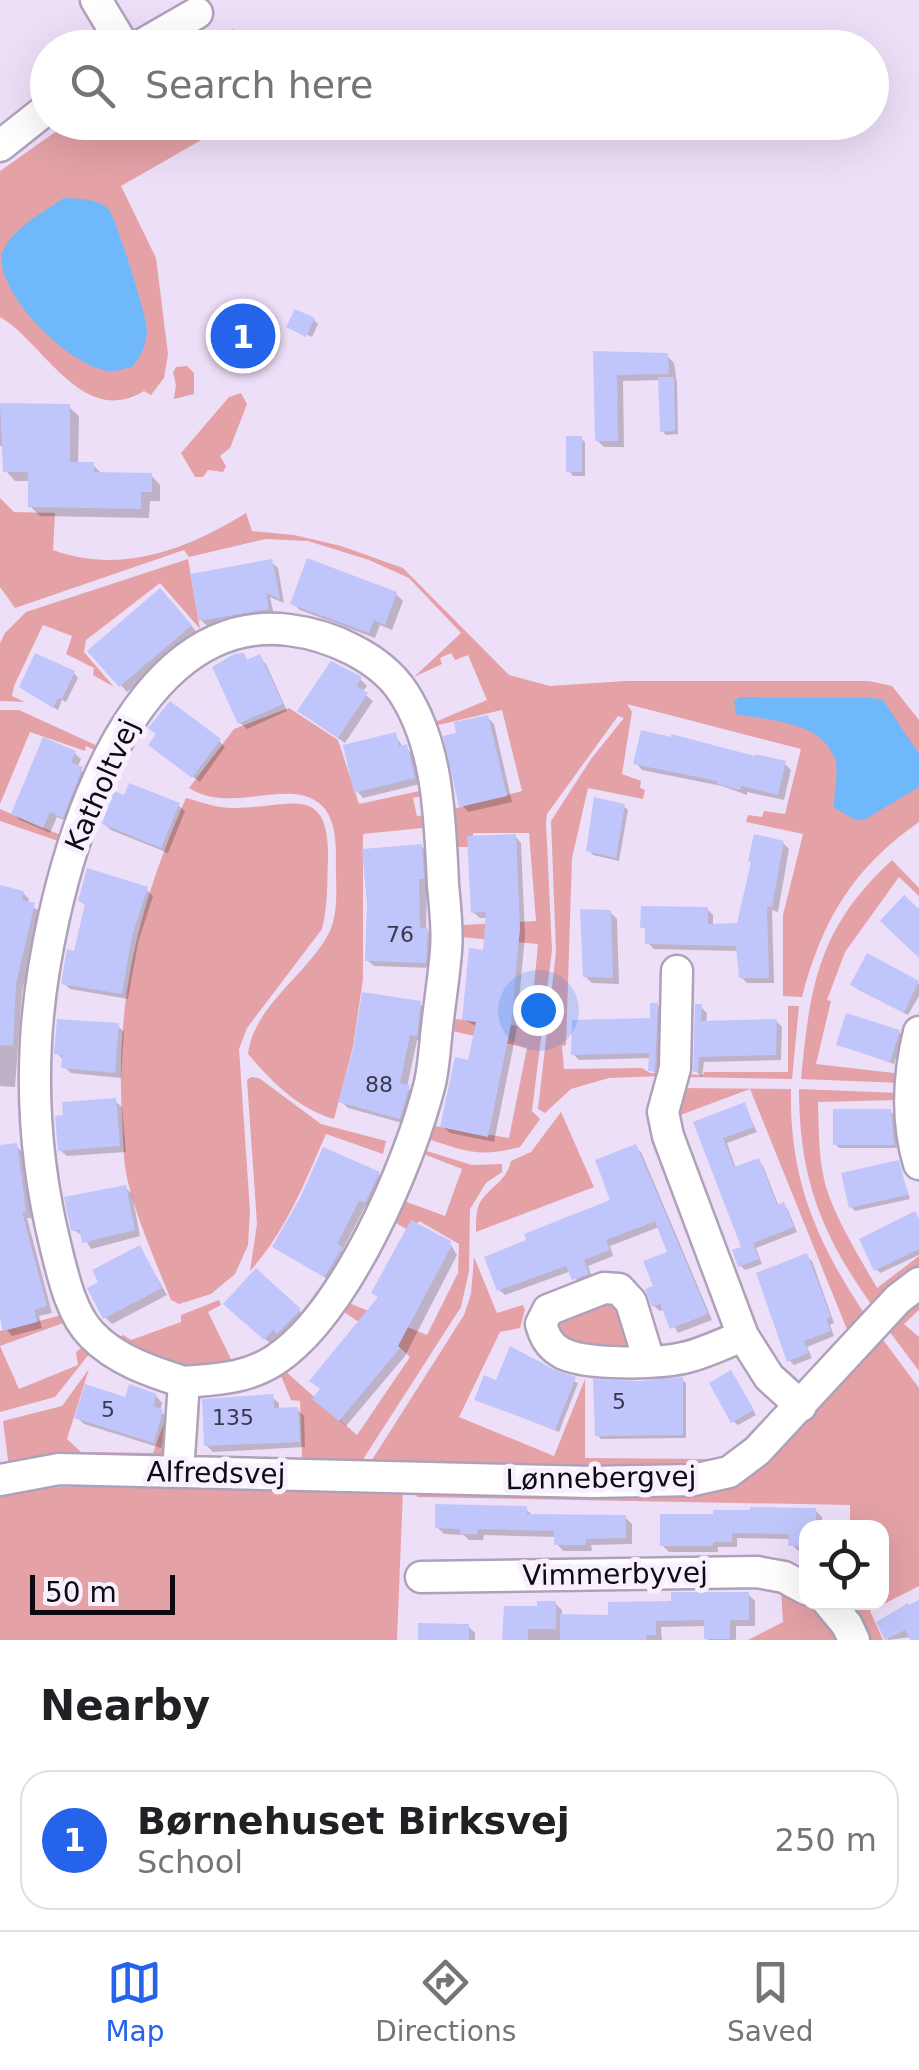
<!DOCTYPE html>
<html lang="en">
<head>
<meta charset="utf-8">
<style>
  body { margin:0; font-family:"DejaVu Sans",sans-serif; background:#f2f2f2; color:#202124 }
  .controls { position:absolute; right:30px; bottom:30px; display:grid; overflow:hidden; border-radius:20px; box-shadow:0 10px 40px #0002 }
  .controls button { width:90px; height:90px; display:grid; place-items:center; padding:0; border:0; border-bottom:2px solid #e0e0e0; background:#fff; color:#202124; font:50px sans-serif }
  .scale { position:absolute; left:30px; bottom:25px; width:145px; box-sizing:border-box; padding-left:10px; border:5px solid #0f0912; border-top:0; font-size:28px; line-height:35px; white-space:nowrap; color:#0f0912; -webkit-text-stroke:8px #f8efff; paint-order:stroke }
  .you { position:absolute; left:538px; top:1010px; width:35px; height:35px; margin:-25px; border:8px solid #fff; border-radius:50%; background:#1a73e8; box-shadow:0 0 0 15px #1a73e833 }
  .badge { display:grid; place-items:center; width:65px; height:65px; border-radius:50%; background:#2563eb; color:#fff; font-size:32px; font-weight:700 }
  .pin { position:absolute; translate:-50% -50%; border:5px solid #fff; box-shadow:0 2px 10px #0006 }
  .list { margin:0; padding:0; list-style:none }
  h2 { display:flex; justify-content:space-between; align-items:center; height:130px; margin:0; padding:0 40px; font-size:42px }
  h2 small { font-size:32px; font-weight:400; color:#757577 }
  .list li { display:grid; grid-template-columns:65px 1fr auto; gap:30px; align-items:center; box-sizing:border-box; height:140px; margin:0 20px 20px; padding:0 20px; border:2px solid #e0e0e0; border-radius:30px }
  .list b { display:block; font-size:38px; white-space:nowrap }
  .list p { margin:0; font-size:32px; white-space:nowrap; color:#757577 }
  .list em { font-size:32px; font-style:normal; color:#757577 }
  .icon { flex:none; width:55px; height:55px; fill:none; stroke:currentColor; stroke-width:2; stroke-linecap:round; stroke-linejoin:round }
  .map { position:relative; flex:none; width:919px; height:1640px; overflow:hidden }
  .search { position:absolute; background:#fff; box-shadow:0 10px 40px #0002; left:30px; right:30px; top:30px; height:110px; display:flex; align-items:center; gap:25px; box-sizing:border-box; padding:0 35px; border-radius:55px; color:#757577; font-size:38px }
  .sheet { height:290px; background:#fff }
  nav { display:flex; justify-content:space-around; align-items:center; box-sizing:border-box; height:140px; border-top:2px solid #e0e0e0; background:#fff; font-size:28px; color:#757577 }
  nav a { display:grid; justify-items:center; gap:5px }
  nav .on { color:#2563eb }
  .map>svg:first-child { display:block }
  .green { fill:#e4a2a7 }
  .water { fill:#6fb8fc }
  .shadow { fill:#0003 }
  .building { fill:#c0c6fb }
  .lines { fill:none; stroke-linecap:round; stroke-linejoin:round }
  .minor-casing { stroke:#b0a1ba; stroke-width:35 }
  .minor { stroke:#fff; stroke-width:30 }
  .labels { text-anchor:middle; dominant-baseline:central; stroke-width:10; stroke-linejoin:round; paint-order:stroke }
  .number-label { font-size:22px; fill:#3b384c }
  .street-label { font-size:28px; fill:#0f0912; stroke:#f8efff }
</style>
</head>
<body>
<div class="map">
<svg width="919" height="1640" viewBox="0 0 919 1640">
  <rect width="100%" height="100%" fill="#eedff9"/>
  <path class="green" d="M234 29 241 47H187L201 39Z
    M68 123H231L121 186 156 258 168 354 164 378 151 395 144 391C82 429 43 341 0 317V171Z
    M187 366 194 373V394L174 399 176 385 173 372 176 367Z
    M241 393 247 404 230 448 220 456 226 466 223 472 208 470 203 477H195L181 453 229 397Z
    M0 498 14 512 55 513 53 550C121 575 188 549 246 513L252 531 294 535 341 546 403 568 509 675 550 686 625 681H869L892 686 919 720V822C853 868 822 920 802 997L783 996V915L803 834 746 822 748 815 762 817 764 811 785 814 801 749 627 704 632 712 622 774 641 781 640 788 645 790 643 799 588 788 572 858 566 1045 562 1046 564 1069 642 1068 650 1073H662V1076L609 1078 571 1089 545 1113 538 1109 556 952 551 821 591 759 624 718 618 716 547 814 546 822 552 950 532 1111 540 1119 520 1147C478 1158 465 1151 425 1138L429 1125 509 1138 527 1048 452 1031 455 1019 530 1027 538 944 460 937 461 925 536 921 529 833H473V847H457L453 809 522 791 502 710 434 726 435 722 487 700 468 655 455 660 451 653 440 658 442 664 414 677 461 633 409 578 369 560 308 541 266 539 189 557 184 550 15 608 0 587Z
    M188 559 200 629 160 583 86 640 84 652 114 687 93 675 94 668 66 654 72 636 43 625 14 686 12 696 25 702 0 701V643L5 633 26 612Z
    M289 708 338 740 359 804 424 790 425 795 413 798 417 816 431 815 432 827 363 834V979L353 1047 334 1119C299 1109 272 1082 248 1054 254 1005 307 975 329 933 340 911 335 880 336 856 336 837 334 812 316 801 283 780 230 814 189 788L234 729Z
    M0 710H19L102 748 101 753 86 746 85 751 30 732 0 804Z
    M186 798C201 802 217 808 232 808 287 809 330 779 328 860 327 883 328 906 322 929L247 1028 239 1049 250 1211 248 1245 235 1274 211 1294 179 1304 171 1300C155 1260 137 1220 127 1178 123 1159 123 1137 122 1117 115 1001 139 904 186 798Z
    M0 809 63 836 61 842 0 821Z
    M892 860 919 888V896L899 877 845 952 827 1000 831 1001 816 1064 902 1074V1083L801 1079C810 984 819 927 892 860Z
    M788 1006H799L792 1079 684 1077V1074L703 1075 704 1072H788Z
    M251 1077 259 1078 321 1124 386 1141 383 1154 326 1134C305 1182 286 1231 250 1271L257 1224 247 1080Z
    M680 1088 791 1089C789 1181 818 1245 868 1319L850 1337 750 1089 675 1117Z
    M799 1089 900 1093V1100L818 1102C819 1133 818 1166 829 1196 841 1228 860 1258 877 1288L919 1256V1273L876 1311C823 1238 799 1181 799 1089Z
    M561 1112 594 1187 476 1232C476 1224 476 1214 478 1207 485 1188 505 1185 511 1161L531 1152Z
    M420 1149 472 1165 502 1164V1172L486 1183 470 1209 469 1271 461 1307 362 1461 302 1459 300 1401 291 1400 279 1371 284 1370 357 1435 410 1357 373 1323 368 1328 344 1312 349 1303 427 1335 458 1273 459 1244 419 1221 411 1232 393 1221 404 1201 445 1216 462 1169 421 1153Z
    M474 1257 497 1313 523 1305 525 1310 520 1328 500 1332 459 1417 554 1456 585 1379V1458L707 1459 721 1458 742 1448 720 1465 655 1469 370 1463 464 1315 471 1294Z
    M919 1293V1310L904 1324 919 1337V1371L886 1327Z
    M219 1300 221 1305 208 1312 235 1367C191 1370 154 1365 118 1338L123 1335 131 1340 181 1322V1315Z
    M617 1300 631 1339 626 1346 615 1349 566 1344 548 1322Z
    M66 1314 77 1331 70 1333 66 1322 0 1346 19 1389 78 1365 76 1352 90 1342 94 1348 55 1397 0 1412V1331Z
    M878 1333 919 1388V1586L870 1611 883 1640H867L843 1603 882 1602V1528L850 1527V1505L417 1497 416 1487 692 1489Z
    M89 1369 67 1439 81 1452 153 1453 173 1398C173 1420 179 1448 155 1458L9 1468 3 1421 62 1406Z
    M136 1481 403 1490 397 1640H0V1492Z
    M781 1589C807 1602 825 1614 839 1640H748L783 1622Z"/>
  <path class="water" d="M64 198C78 199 99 198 109 210 117 221 147 317 147 331 146 346 141 356 132 367 125 368 115 372 109 371 71 367 0 299 1 255 12 228 42 213 64 198Z
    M739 697 873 698 883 700 919 754V787L864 820H856L834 808C834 793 839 772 835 759 821 721 770 721 736 714L734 702Z"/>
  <path class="shadow" d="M314 320 318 324 312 337 290 327Z
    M596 354 667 356 674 363 677 383 678 434 666 435 662 431 661 380 623 381 624 447H604L597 440Z
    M0 406 69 407 79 416 78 465H93L103 475H151L160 485V501H150L149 518 40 516 30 506 31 481H15L6 471V446H0Z
    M580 438 585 442V476H573L569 471Z
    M271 562 278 568 284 603 270 597 274 615 208 627 201 620Z
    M160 591 197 632 127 692 121 685Z
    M396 594 403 601 392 630 380 625 375 638 300 610 293 603Z
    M259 657 266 664 287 711 247 729 240 723 215 668Z
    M74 673 78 678 66 702 62 700 58 710 26 691Z
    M360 679 367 686 362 692 373 701 345 743 307 717Z
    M488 718 494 724 512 802 468 812 462 805Z
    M395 735 403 747 412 753 420 784 363 798 357 791Z
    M219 741 225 747 200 782 158 751Z
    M74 753 81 759 77 768 89 776 69 822 57 817 50 833 20 820 14 814Z
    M636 763H784L791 770 784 800 747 792V795L722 786 642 770Z
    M125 798 178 805 185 811 168 853 111 830 104 824Z
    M623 806 628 810 619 861 593 855 589 850Z
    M515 836 521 843 525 936 516 1033 494 1142 450 1133 443 1127 470 1063 477 1027 465 1020 485 952 488 918H480L473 912Z
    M783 843 789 849 778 912 772 910 774 983H747L741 977 739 951 654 949 648 943V932L643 927 707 909 713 915V926H739Z
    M421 846 428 853 426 929 433 937 432 968 374 966 367 960Z
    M0 887 23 893 29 899 28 904 41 912 22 992 15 1087 0 1086Z
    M146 889 153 896 138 943 128 999 70 989 64 983 76 953 87 907 80 901Z
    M610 912 617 919 619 984 592 983 585 976Z
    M868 957 919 984V996L908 1015 857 989Z
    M420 1004 427 1010 423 1041 417 1040 407 1087 415 1094 406 1124 348 1108 341 1101Z
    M657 1005 663 1011 660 1076 651 1070V1058L579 1060 573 1054 652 1021Z
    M701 1007 707 1013 706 1024 776 1021 782 1027 781 1060 704 1062 702 1077 696 1071Z
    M118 1026 124 1032 121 1078 71 1073 64 1067V1061L57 1053Z
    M899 1032 903 1036 894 1064 839 1044Z
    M115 1101 122 1107 126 1152 67 1156 60 1150Z
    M744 1105 757 1132 727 1143 736 1169 758 1161 763 1166 779 1207 784 1205 788 1210 797 1232 756 1248 762 1264 745 1270 740 1265 744 1248 697 1124Z
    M890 1111 894 1115 897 1148H839L835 1144Z
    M16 1146 23 1152 32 1218H27L52 1313 39 1316 42 1328 12 1336 6 1329 0 1308V1148Z
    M635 1147 641 1152 712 1320 678 1333 665 1309 660 1311 654 1306 656 1287 670 1254 659 1227 610 1246 613 1256 588 1266 593 1280 580 1285 571 1271 505 1295 499 1290 614 1201Z
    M898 1163 910 1199 855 1211 851 1207Z
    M378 1174 385 1180 372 1208 366 1205 342 1251 348 1256 332 1282 275 1246Z
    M125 1187 132 1194 140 1236 91 1249 83 1236 74 1230Z
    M919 1224V1255L880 1273 876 1269Z
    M450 1243 457 1255 405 1356 346 1426 322 1405Z
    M140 1248 167 1295 112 1324 105 1317Z
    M806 1256 812 1261 834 1323 830 1325 834 1336 807 1347 812 1358 794 1365 789 1360Z
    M256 1271 306 1317 285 1339 280 1334 272 1345 227 1304Z
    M554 1373 578 1383 559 1432 477 1399 498 1383Z
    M735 1377 756 1415 738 1425 733 1421Z
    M682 1380 686 1383V1438L601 1439 597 1435 641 1384Z
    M156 1396 162 1403 160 1411 169 1419 161 1448 84 1424 77 1417 126 1400Z
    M272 1397 279 1403V1410L297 1409 304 1416 305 1447 213 1452 206 1445Z
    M526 1509 534 1517H625L632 1524V1544L591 1545 592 1551H563L557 1544 556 1537 484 1535 483 1540H469L464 1535 444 1534 437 1527Z
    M815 1510 822 1517V1528H806V1552L798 1551 791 1544V1539L737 1538V1547H718V1552H669L662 1545Z
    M748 1594 755 1601V1626H736V1640H708L706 1626 661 1627 662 1640H505L540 1609 555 1603 562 1610V1617L611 1618 674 1603Z
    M919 1600V1640L911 1637 888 1640 879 1623Z
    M468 1626 475 1633V1640H421Z"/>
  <path class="building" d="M295 309 315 318 306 337 286 327Z
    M593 351 668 353 669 374 617 375 618 441H595Z
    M658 377H674L675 431 660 432Z
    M0 403 70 404V462H94V472L152 473V492H141V509L28 507V472H3Z
    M566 436H582V472H566Z
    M307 558 397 592 385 625 374 620 369 633 290 604Z
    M272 559 280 599 266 593 269 609 199 621 190 574Z
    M160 588 192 625 119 687 87 651Z
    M35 653 75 671 62 699 58 698 53 708 19 687Z
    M244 653 247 660 260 654 283 704 238 724 212 667 234 654Z
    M331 661 362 677 357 686 368 693 338 738 297 711Z
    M170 701 221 739 192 778 148 745 156 734 148 728Z
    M488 715 507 796 459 807 443 736 456 733 454 722Z
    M641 730 671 737V734L755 756V754L786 761 778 795 741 786 740 790 717 784V781L633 764Z
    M396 732 399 746 407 744 415 778 354 793 343 745Z
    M43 737 76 751 71 762 83 767 63 818 50 812 43 828 11 814Z
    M129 783 180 803 161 848 102 824 114 791 124 795Z
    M594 797 625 804 616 858 586 851Z
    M516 834 520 928 511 1025 488 1137 440 1127 455 1057 468 1060 476 1022 462 1020 469 948 483 950 486 912 471 913 467 836Z
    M754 834 784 841 772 907 767 906 769 978H739L736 946 645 944V928H640L641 906 708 907V924L737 923 751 862 748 861Z
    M422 844 424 879H419L420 928H428L426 963 365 961 367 904 362 849Z
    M87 868 148 887 132 936 122 994 61 984 67 949 74 951 85 904 78 901Z
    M0 885 24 891 22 900 35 903 16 984 13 1046 0 1045Z
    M904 895 919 909V958L880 921Z
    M580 909 611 910 613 978 583 977Z
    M867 953 919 981 904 1013 850 985Z
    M362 992 421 1001 417 1036 410 1035 400 1083 410 1085 400 1119 338 1102 353 1050Z
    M650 1003H658L655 1071H648L649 1053 571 1055 572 1020 650 1018Z
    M695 1004H702L701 1021 777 1019 776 1055 699 1057 698 1072H693Z
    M846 1013 900 1030 890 1062 836 1045Z
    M57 1019 119 1023 115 1073 61 1068 62 1055 54 1054Z
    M116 1098 120 1146 58 1151 55 1116 63 1115 62 1102Z
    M745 1102 754 1127 723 1138 734 1167 759 1158 777 1205 784 1202 794 1227 753 1243 759 1259 738 1267 732 1250 741 1247 693 1122Z
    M833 1109H891L894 1145H833Z
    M17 1143 26 1212H22L47 1306 34 1310 37 1322 3 1331 0 1318V1145Z
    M636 1144 708 1314 670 1329 660 1304 652 1307 645 1289 653 1286 643 1261 667 1252 655 1222 661 1219 606 1240 610 1250 584 1260 589 1274 572 1280 566 1266 497 1291 484 1257 526 1240 524 1234 610 1200 595 1160Z
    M323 1147 380 1172 365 1203 359 1201 337 1244 343 1247 324 1277 272 1247 300 1198Z
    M899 1160 908 1195 849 1208 841 1173Z
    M126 1185 135 1230 82 1243 80 1230 71 1231 64 1197Z
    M915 1211 919 1219V1249L874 1271 859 1239Z
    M411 1220 451 1241V1247L398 1346 400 1348 339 1421 312 1399 320 1389 309 1381 378 1297 371 1293Z
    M140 1245 162 1288 103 1319 87 1288 98 1282 92 1270Z
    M807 1253 831 1317 826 1319 831 1331 804 1341 808 1353 787 1362 756 1273Z
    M256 1268 301 1309 277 1334 273 1330 264 1340 223 1304Z
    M510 1346 555 1370 576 1377 555 1430 474 1400 484 1375 496 1380Z
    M731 1370 754 1410 731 1423 709 1383Z
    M683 1377V1435L595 1436 593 1379 641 1381Z
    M85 1384 125 1397 129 1384 157 1394 153 1406 163 1410 154 1443 74 1418Z
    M273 1394 274 1408 298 1407 300 1442 204 1446 202 1399Z
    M435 1504 527 1506V1514L626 1515V1538L586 1539V1545H554V1531L478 1529 477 1534H460V1529L435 1528Z
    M750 1507 816 1508V1528H806V1546H788L789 1534 732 1533V1542H713V1546H660V1514H713V1510H750Z
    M671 1592H749V1620H730V1639H704V1620L656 1621V1635H646V1640H560V1614L608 1615V1602L671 1601Z
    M919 1600V1640H910L905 1630 885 1640 876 1622 908 1603 909 1605Z
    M537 1601H556V1629H528V1640H502L504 1606H537Z
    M418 1623 469 1624V1640H418Z"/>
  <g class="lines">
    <g class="minor-casing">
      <path id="minor" d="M96 0 125 48
        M136 48 197 13
        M0 146 48 108
        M677 971 675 1068 663 1112 668 1136 743 1336 769 1377 801 1406
        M919 1032C908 1077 906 1120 919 1164
        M649 1361 631 1302 619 1289 604 1288 548 1310 541 1324C545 1338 550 1347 564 1354 589 1365 657 1364 683 1358 703 1354 724 1343 743 1336
        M178 1472 184 1382C217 1379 246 1379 275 1360 345 1314 410 1164 430 1083 434 1065 435 1045 437 1027 440 1001 444 976 446 951 448 929 445 907 443 885 440 821 439 747 403 692 380 657 330 635 289 630 112 608 43 911 36 1041 32 1111 39 1180 56 1248 63 1276 71 1314 92 1335 116 1360 152 1372 184 1382
        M0 1480 59 1469 592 1482 693 1480 729 1472 757 1451 898 1299 919 1283
        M421 1577 757 1572 784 1577 806 1589
        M828 1602 847 1625 854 1640"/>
    </g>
    <use href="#minor" class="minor"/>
  </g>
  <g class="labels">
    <g class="number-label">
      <text x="400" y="934">76</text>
      <text x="379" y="1084">88</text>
      <text x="619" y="1401">5</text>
      <text x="108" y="1409">5</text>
      <text x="233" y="1417">135</text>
    </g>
    <g class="street-label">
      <text transform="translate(102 785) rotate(-66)">Katholtvej</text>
      <text transform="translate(216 1473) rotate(1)">Alfredsvej</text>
      <text transform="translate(601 1478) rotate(-1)">Lønnebergvej</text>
      <text transform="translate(615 1574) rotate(-1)">Vimmerbyvej</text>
    </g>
  </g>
</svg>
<div class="controls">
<button><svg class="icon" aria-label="locate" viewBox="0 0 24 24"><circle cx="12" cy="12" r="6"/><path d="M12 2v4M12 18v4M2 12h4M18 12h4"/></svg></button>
</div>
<div class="scale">50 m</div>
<div class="you"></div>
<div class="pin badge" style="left:243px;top:336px">1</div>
<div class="search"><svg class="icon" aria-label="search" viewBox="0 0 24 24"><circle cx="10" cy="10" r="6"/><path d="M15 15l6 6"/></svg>Search here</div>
</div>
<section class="sheet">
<h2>Nearby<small></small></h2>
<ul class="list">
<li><span class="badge">1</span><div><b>Børnehuset Birksvej</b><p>School</p></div><em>250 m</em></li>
</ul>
</section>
<nav>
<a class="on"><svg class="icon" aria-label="map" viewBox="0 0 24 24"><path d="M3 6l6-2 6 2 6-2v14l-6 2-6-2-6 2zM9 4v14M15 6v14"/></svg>Map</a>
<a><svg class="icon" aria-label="directions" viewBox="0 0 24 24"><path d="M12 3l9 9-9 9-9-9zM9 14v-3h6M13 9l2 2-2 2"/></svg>Directions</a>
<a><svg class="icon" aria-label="saved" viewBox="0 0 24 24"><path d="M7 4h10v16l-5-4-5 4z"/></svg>Saved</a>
</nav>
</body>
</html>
